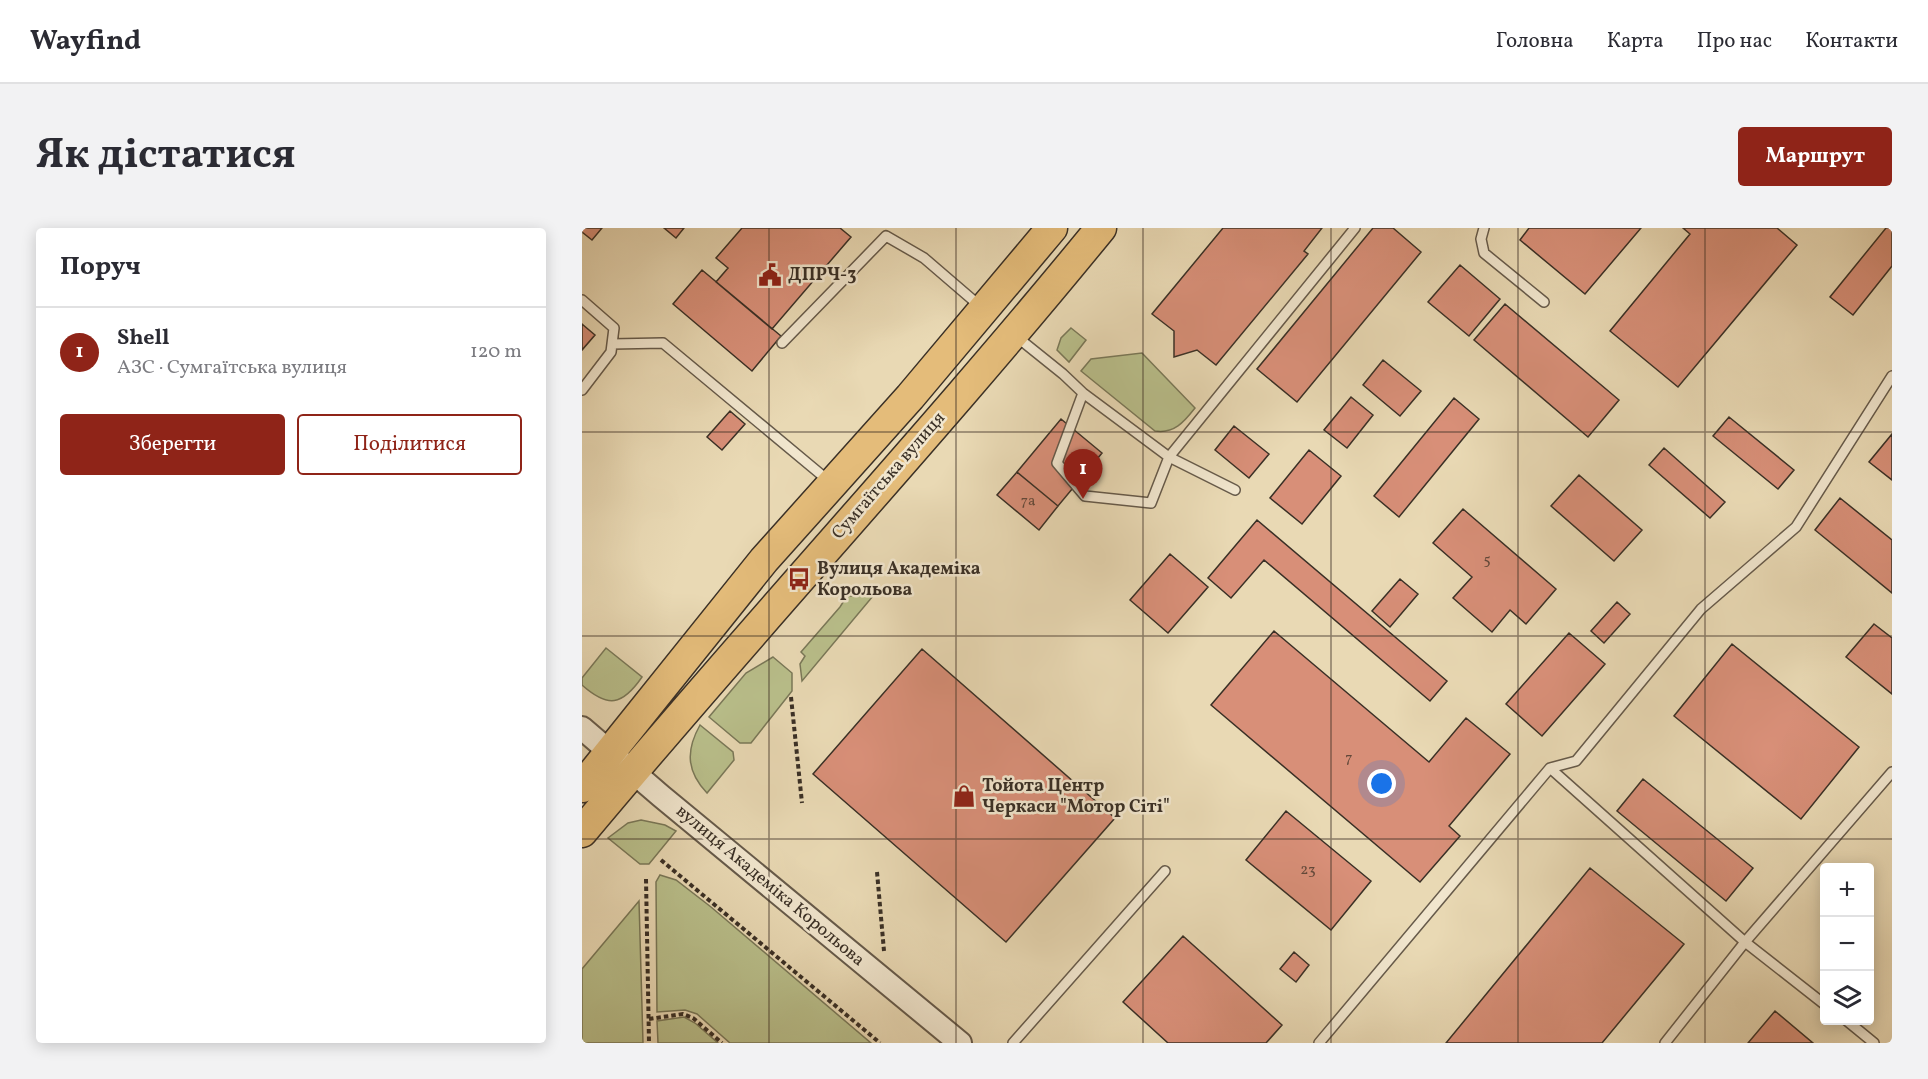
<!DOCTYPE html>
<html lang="uk">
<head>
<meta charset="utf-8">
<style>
  body { margin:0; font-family:Vollkorn,serif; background:#f2f2f3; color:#2b2b33 }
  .controls { position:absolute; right:18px; bottom:18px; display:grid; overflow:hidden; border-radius:6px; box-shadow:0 3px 15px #0003 }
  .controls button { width:54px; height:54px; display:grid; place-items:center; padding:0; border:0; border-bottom:2px solid #e1e1e2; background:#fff; color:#2b2b33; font:30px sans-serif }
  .you { position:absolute; left:800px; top:556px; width:21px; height:21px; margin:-15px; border:4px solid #fff; border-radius:50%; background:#1a73e8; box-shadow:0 0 0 9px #1a73e833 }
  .badge { display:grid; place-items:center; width:39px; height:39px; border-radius:50%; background:#8f2418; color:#fff; font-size:20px; font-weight:700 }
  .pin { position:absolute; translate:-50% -50px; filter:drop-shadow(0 2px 3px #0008) }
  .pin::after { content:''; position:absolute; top:32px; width:21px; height:18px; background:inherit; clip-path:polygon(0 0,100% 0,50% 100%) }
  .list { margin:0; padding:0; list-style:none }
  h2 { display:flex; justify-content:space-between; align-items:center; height:78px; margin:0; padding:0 24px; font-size:26px }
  h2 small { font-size:20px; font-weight:400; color:#7c7c81 }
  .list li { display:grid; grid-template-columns:39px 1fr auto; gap:18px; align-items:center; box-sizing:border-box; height:90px; padding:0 24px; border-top:2px solid #e1e1e2 }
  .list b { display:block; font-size:22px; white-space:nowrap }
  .list p { margin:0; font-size:20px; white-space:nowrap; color:#7c7c81 }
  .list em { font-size:20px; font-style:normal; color:#7c7c81 }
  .actions { display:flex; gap:12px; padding:18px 24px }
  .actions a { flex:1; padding:14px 0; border:2px solid #8f2418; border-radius:6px; text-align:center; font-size:21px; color:#8f2418 }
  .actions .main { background:#8f2418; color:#fff }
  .icon { flex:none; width:33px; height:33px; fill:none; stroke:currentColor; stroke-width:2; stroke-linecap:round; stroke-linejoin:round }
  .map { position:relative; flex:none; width:1310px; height:815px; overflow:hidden; border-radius:6px }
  header { display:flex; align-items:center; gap:36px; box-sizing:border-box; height:84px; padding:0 30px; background:#fff; border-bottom:2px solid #e1e1e2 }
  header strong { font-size:28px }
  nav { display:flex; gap:33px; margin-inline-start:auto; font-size:21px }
  .intro { display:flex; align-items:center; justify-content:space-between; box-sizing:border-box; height:144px; padding:0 36px }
  h1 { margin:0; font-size:42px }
  .button { padding:15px 27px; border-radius:6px; background:#8f2418; color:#fff; font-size:21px; font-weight:700 }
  main { display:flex; gap:36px; padding:0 36px }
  aside { flex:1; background:#fff; border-radius:6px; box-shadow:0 3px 15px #0003 }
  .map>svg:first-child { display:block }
  .green { fill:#b9bf8b; stroke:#7a7858; stroke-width:1.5 }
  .building { fill:#d88f78; stroke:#3a3026; stroke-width:1.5 }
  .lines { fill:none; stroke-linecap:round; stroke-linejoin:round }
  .service-casing { stroke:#665a4a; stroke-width:12 }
  .tertiary-casing { stroke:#665a4a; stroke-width:26 }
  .primary-casing { stroke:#3a3026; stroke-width:33 }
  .path { stroke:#3a3026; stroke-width:4; stroke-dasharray:4.5 3; stroke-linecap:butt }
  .service { stroke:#f1e6ce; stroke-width:9 }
  .tertiary { stroke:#f1e6ce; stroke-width:22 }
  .primary { stroke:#e4bc7a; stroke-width:30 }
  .grid { fill:none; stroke:#3a3026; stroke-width:1.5; stroke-opacity:0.55 }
  .labels { text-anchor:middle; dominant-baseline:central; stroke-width:5; stroke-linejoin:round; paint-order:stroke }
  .number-label { font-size:15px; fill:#62483a }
  .poi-label { font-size:18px; font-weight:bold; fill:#3a3026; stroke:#f1e6ce; text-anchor:start }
  .street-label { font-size:18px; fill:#3a3026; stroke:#f1e6ce }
</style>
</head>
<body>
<header>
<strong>Wayfind</strong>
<nav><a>Головна</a><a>Карта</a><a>Про нас</a><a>Контакти</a></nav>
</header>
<div class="intro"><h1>Як дістатися</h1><a class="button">Маршрут</a></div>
<main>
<aside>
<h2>Поруч<small></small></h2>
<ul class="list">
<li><span class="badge">1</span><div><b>Shell</b><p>АЗС · Сумгаїтська вулиця</p></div><em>120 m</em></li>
</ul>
<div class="actions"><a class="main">Зберегти</a><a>Поділитися</a></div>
</aside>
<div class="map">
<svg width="1310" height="815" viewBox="0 0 1310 815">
  <rect width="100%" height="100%" fill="#e9d9b4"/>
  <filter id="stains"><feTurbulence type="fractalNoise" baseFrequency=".00333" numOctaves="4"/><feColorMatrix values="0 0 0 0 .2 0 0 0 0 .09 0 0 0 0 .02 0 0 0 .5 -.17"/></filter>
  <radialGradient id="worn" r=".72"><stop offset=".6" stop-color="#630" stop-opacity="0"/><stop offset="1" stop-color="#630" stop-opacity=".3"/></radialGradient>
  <path class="green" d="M489 100 504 112 487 134 475 122 479 110Z
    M560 125 613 180C602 194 592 206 573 203L499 143 509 131Z
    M265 368H291L220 453 218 436 223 428 219 424 258 379Z
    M24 420 60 449C40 478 26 480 0 457V450Z
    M191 429 210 445V463L169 515H158L127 489 164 445Z
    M118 497 151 524 152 532 125 565C104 543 104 522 118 497Z
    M59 592 83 597 94 603 67 636H58L26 610 46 595Z
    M78 647 94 652 129 679 289 815H148L115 786 103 782 75 784 74 654Z
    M57 673 61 815H0V741Z
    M102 789 113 795 136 815H76L75 793Z"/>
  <path class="building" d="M0 0H20L10 12 0 4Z
    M82 0H102L94 10Z
    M160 0H258L269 9 190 101 134 54 146 40 134 30Z
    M641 0H740L722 23 726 26 634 137 615 122 592 129V103L570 86Z
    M791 0H811L839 24 715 174 675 141Z
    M947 0H1059L1003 66 938 12Z
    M1101 0H1195L1215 17 1096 159 1028 103 1108 6Z
    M1304 0H1310V38L1271 87 1248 69Z
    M878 37 918 71 887 108 846 74Z
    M120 42 199 108 170 143 91 76Z
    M923 76 1037 172 1006 209 892 112Z
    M0 96 13 107 0 122Z
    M801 132 839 163 818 188 781 157Z
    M769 169 791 187 765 220 742 202Z
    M872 170 897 191 817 289 792 268Z
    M148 183 163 196 140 222 125 209Z
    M1147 189 1212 242 1196 261 1131 208Z
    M479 191 520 225 476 278 435 244Z
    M652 198 687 226 667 250 633 222Z
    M1310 206V252L1287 234Z
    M1082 220 1143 274 1128 290 1067 237Z
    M727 222 759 248 720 296 688 270Z
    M435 244 476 278 457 302 415 267Z
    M997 247 1060 302 1032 333 969 278Z
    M1258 270 1310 312V365L1233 302Z
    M881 281 974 361 944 396 928 382 910 404 871 370 890 349 851 315Z
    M675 292 865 453 848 473 682 332 649 370 626 350Z
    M588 326 626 359 586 405 548 372Z
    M818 351 836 366 808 399 790 383Z
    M1035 374 1048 386 1022 415 1009 403Z
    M1292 396 1310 410V466L1264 429Z
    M692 403 847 534 884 490 928 526 867 598 878 608 838 654 629 477Z
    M987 405 1023 436 960 508 924 476Z
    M1150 416 1277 519 1219 591 1092 488Z
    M340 421 533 590 424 714 231 546Z
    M1061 551 1171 640 1144 673 1035 583Z
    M704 583 789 653 749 702 664 632Z
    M1008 640 1102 716 1020 815H864Z
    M601 708 700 797 684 815H586L541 774Z
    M712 724 727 737 714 754 698 741Z
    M1193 783 1231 815H1166Z"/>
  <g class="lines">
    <g class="service-casing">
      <path id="service" d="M902 0 899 11 902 25 962 74
        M0 72 32 100 29 124 0 162
        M435 109 481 146 501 165 587 229 653 262
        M200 115 304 8 342 30 399 79
        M30 116 81 115 248 254
        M501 165 475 235 503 268 569 275 587 229 773 0
        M968 540 1163 714 1242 776
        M1264 792 1292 815
        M431 815 583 643
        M737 815 968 540 994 533 1119 381 1214 299 1310 148
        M1083 815 1163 714 1310 544"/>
    </g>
    <g class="tertiary-casing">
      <path id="tertiary" d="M0 500 79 568 378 815"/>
    </g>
    <g class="primary-casing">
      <path id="primary" d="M0 559 182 332 328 169 470 0
        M0 604C170 400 351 206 519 0"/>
    </g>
    <path class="path" d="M209 469 220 575
      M79 632 298 815
      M295 644 302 723
      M64 651 67 815
      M67 791 101 786 111 790 140 815"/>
    <use href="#service" class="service"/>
    <use href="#tertiary" class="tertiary"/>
    <use href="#primary" class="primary"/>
  </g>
  <path class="grid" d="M187 0V815M374 0V815M561 0V815M749 0V815M936 0V815M1123 0V815M0 204H1310M0 408H1310M0 611H1310"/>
  <defs>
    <g id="civic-bare" transform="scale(1.8)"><path d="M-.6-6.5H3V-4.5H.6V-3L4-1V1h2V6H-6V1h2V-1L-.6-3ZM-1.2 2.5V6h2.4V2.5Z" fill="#8f2418" stroke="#f1e6ce" stroke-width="2.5" paint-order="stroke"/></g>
    <g id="bus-bare" transform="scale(1.8)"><path d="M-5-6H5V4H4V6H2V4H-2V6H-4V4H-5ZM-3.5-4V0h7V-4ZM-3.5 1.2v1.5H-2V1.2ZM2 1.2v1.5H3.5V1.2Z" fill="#8f2418" stroke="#f1e6ce" stroke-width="2.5" paint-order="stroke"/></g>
    <g id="shop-bare" transform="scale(1.8)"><path d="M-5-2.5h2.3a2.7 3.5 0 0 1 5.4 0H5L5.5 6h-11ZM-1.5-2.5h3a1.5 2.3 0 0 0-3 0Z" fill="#8f2418" stroke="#f1e6ce" stroke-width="2.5" paint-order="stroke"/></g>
  </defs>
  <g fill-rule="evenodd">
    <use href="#civic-bare" x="188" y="47"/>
    <use href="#bus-bare" x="217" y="351"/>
    <use href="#shop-bare" x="382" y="568"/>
  </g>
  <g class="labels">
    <g class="number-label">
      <text x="446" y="273">7а</text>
      <text x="905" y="332">5</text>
      <text x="767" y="530">7</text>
      <text x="726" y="642">23</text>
    </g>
    <g class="poi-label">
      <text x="206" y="47">ДПРЧ-3</text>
      <text x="235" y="341">Вулиця Академіка<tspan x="235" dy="21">Корольова</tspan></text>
      <text x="400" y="558">Тойота Центр<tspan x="400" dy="21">Черкаси "Мотор Сіті"</tspan></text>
    </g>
    <g class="street-label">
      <text transform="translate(307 248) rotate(-49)">Сумгаїтська вулиця</text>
      <text transform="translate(188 658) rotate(40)">вулиця Академіка Корольова</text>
    </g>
  </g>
  <rect width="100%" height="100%" filter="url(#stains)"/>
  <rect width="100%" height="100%" fill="url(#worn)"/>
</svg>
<div class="controls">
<button>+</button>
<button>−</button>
<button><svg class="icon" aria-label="layers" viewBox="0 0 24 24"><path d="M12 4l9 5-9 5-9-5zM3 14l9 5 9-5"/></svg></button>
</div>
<div class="you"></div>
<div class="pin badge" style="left:501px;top:271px">1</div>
</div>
</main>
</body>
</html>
